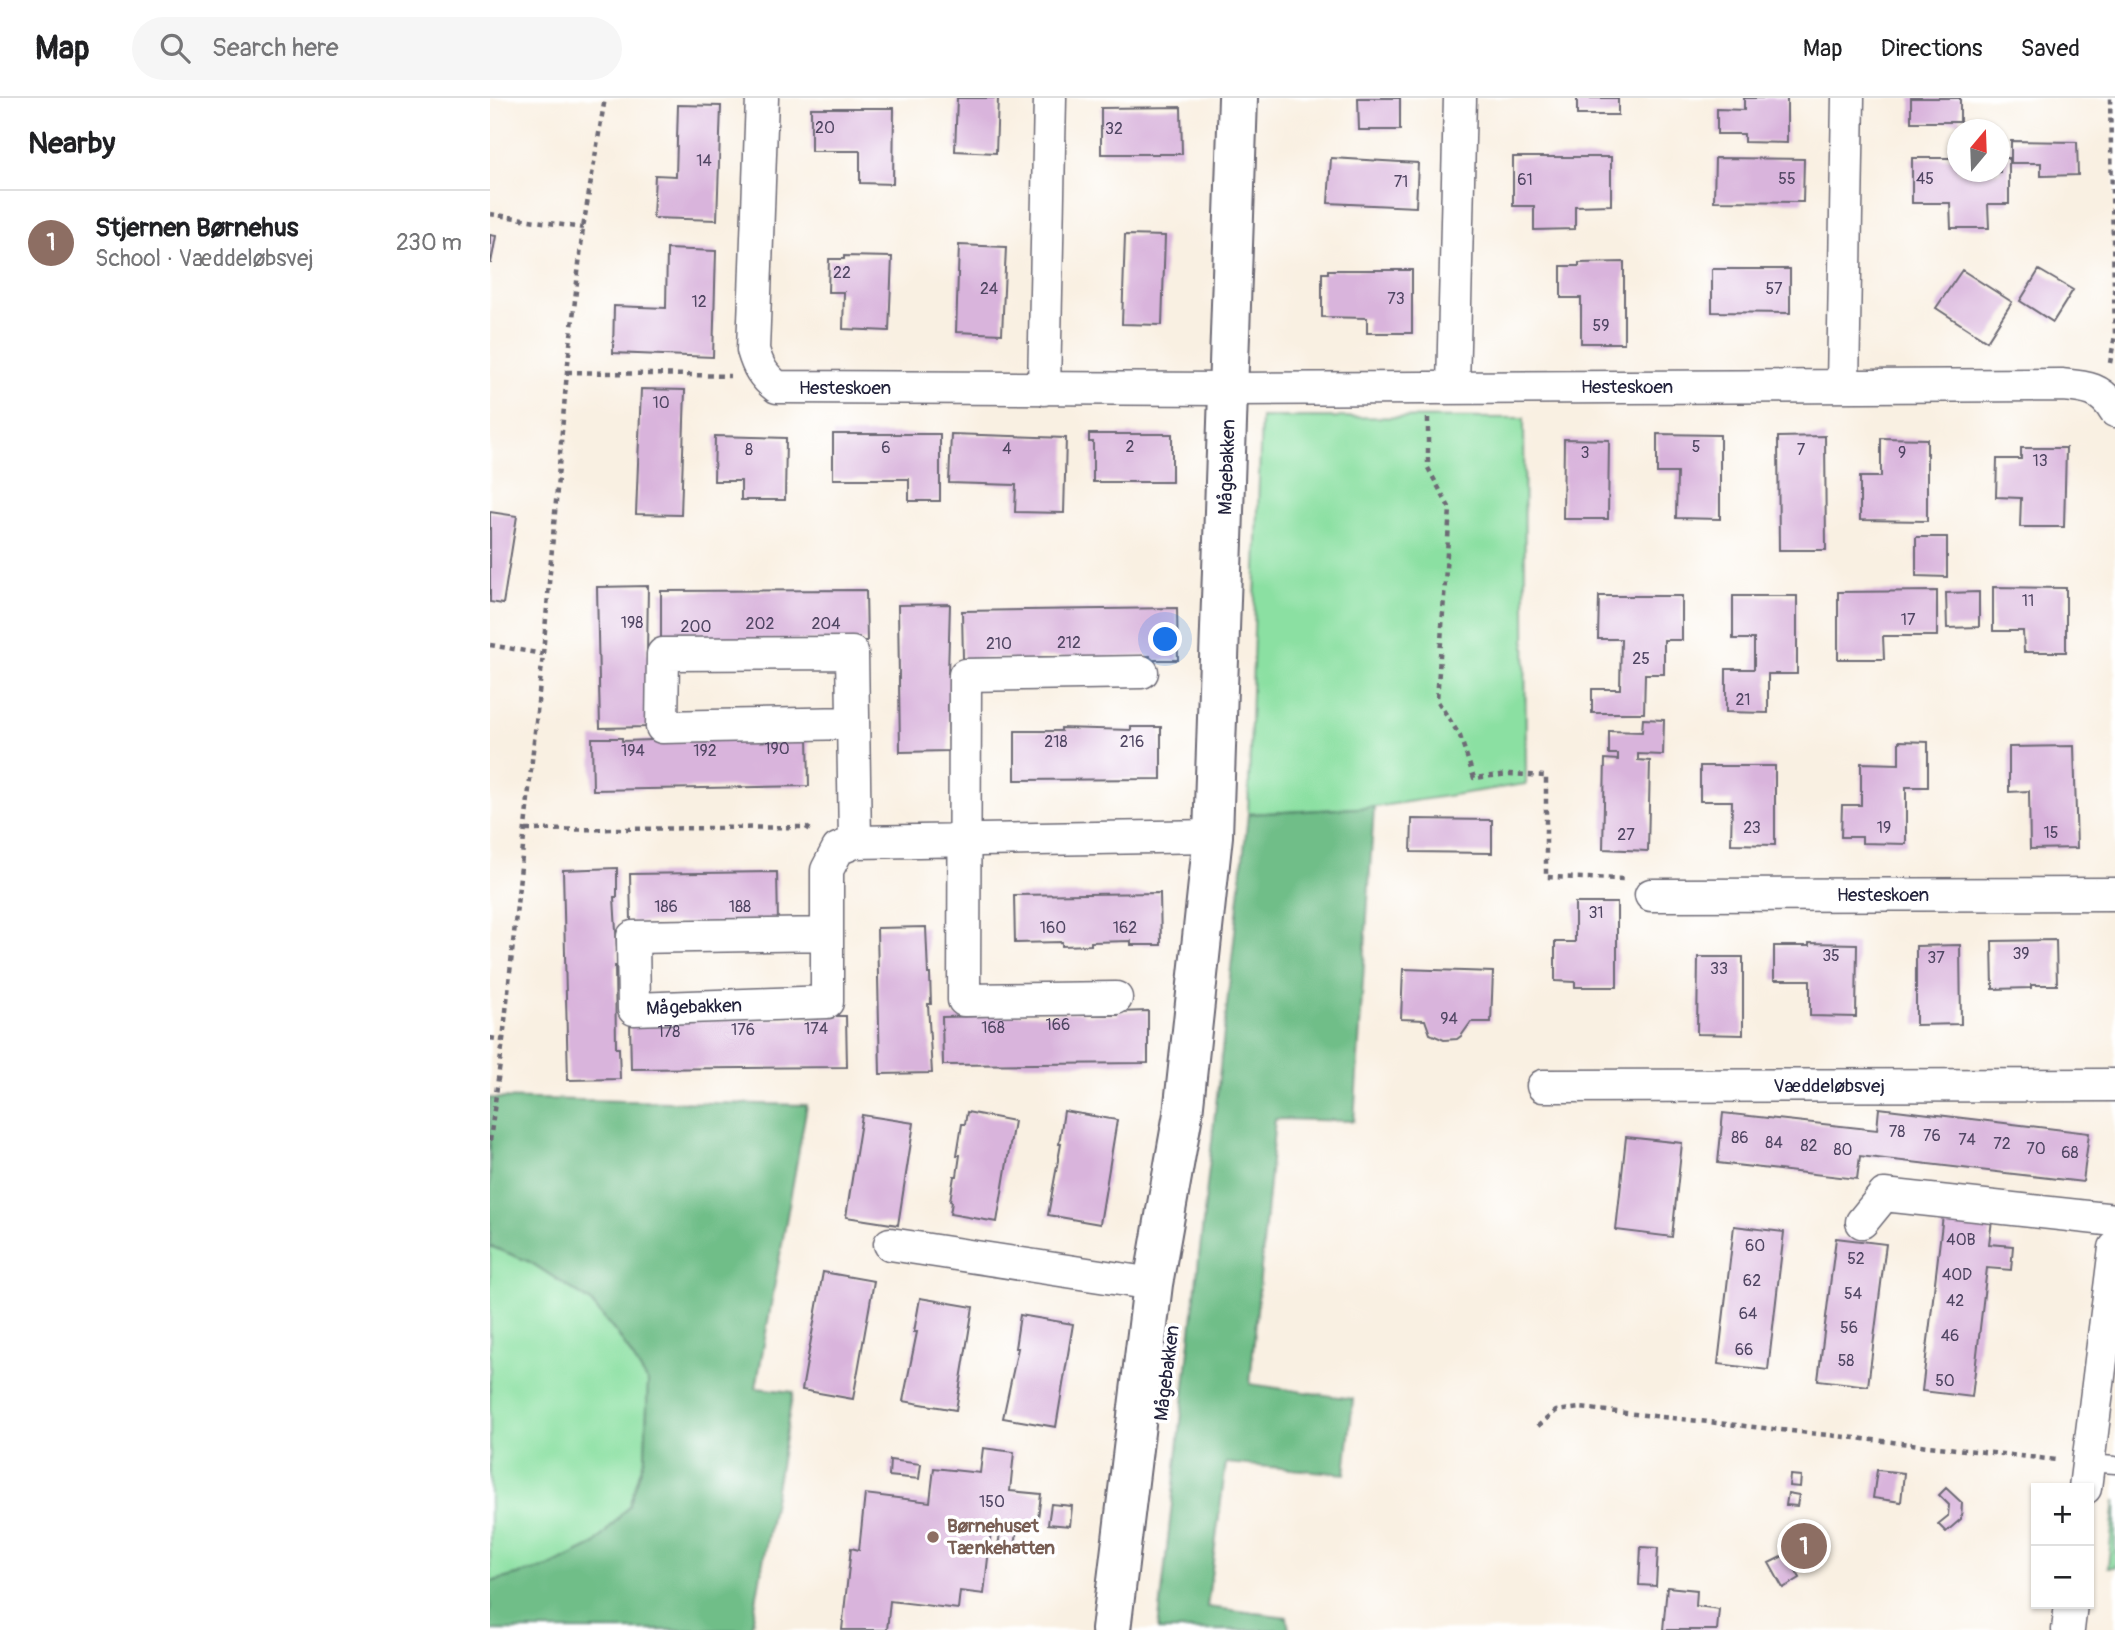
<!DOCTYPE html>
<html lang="en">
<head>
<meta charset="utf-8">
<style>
  body { margin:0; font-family:Pangolin,sans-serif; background:#f6f6f6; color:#202124 }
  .controls { position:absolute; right:21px; bottom:21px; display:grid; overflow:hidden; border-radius:0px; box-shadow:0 2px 5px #0004 }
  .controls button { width:63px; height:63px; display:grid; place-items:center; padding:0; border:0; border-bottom:2px solid #e0e0e0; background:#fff; color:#202124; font:35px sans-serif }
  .compass { position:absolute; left:1457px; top:21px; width:63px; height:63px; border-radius:50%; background:#fff; box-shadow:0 2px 5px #0004; rotate:19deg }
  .you { position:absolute; left:676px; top:542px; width:24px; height:24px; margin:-18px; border:5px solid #fff; border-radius:50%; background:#1a73e8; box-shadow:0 0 0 10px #1a73e833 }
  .badge { display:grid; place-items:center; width:46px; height:46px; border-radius:50%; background:#c8321e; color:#fff; font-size:23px; font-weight:700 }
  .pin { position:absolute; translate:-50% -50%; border:4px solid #fff; box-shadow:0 2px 7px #0006 }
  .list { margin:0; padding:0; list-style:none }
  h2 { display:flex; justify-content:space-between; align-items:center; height:91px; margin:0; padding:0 28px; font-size:30px }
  h2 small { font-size:23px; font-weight:400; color:#757577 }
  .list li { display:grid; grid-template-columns:46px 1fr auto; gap:21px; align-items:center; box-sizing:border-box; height:105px; padding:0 28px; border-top:2px solid #e0e0e0 }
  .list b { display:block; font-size:26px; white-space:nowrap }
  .list p { margin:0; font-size:23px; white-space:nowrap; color:#757577 }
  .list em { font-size:23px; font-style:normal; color:#757577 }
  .icon { flex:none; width:38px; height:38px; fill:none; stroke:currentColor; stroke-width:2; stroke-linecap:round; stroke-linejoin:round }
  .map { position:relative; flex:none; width:1625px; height:1532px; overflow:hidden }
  header { display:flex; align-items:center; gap:42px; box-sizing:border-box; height:98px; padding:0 35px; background:#fff; border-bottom:2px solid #e0e0e0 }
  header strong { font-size:33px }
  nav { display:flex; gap:38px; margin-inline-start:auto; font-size:24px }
  .search { width:490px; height:63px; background:#f6f6f6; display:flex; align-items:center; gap:18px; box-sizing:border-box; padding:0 24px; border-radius:38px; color:#757577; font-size:26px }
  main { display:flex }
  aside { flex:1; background:#fff }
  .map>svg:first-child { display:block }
  .green { fill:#8be0a2; stroke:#56816e; stroke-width:2 }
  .forest { fill:#70be88; stroke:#497062; stroke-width:2 }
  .building { fill:#d9b4dc }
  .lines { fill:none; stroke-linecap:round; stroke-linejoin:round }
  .service-casing { stroke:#6d6a75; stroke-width:19 }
  .minor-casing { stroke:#6d6a75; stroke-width:35 }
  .tertiary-casing { stroke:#6d6a75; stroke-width:42 }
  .path { stroke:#6d6a75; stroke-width:4.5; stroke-dasharray:5 5; stroke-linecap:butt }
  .service { stroke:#fff; stroke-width:16 }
  .minor { stroke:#fff; stroke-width:32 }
  .tertiary { stroke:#fff; stroke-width:38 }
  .education-dot { fill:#8d6e63; stroke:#fff; stroke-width:2.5 }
  .labels { text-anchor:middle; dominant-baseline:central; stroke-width:7; stroke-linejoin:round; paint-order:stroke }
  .number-label { font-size:16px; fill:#504663 }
  .street-label { font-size:19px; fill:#22223b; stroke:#fff }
  .education-label { font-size:19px; font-weight:bold; fill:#785e54; stroke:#fff; text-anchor:start }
</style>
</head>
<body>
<header>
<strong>Map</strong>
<div class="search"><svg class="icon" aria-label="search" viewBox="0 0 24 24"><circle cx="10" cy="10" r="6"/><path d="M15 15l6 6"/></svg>Search here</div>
<nav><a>Map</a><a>Directions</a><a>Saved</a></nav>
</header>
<main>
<aside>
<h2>Nearby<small></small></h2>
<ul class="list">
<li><span class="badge" style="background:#8d6e63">1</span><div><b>Stjernen Børnehus</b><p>School · Væddeløbsvej</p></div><em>230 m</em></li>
</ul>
</aside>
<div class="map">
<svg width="1625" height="1532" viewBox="0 0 1625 1532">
  <rect width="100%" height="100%" fill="#fff"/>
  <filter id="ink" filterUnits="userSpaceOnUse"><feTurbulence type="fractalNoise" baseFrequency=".0143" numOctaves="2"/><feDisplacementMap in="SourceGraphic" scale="14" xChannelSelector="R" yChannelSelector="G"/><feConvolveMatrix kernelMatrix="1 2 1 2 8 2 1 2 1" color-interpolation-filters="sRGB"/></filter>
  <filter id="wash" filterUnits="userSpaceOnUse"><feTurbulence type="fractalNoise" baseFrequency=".00686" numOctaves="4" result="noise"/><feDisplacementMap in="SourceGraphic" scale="28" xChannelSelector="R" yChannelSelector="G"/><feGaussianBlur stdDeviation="1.57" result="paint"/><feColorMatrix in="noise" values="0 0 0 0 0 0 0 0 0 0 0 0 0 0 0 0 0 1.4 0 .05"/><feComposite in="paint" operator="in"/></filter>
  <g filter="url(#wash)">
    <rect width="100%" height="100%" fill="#f9f0e2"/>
    <path class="green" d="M771 319 1034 320 1036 686 884 709 758 716Z
      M0 1148 40 1164 100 1203 131 1241 158 1284 155 1359 139 1408 105 1446 58 1469 0 1484Z
      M1625 1402V1469H1618Z"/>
    <path class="forest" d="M884 709 864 1023 785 1021 760 1286 863 1301 855 1376 736 1365 717 1509 797 1519 799 1532H668L758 716Z
      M0 1000 317 1007 266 1290 303 1294 261 1532H0V1484L58 1469 105 1446 139 1408 155 1359 158 1284 131 1241 100 1203 40 1164 0 1148Z"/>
    <g id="blocks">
      <path class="building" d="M467 0H508L506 55 465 53Z
        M868 0H910V32H869Z
        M1087 0H1128V17H1087Z
        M1254 0H1297V45L1254 44V36H1227V11L1254 12Z
        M1421 0H1470V24H1421Z
        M188 7 231 8 227 122 163 120 165 77 186 78Z
        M691 9 692 56H611V10Z
        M321 10H404L403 86 370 85V53H321Z
        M1521 43 1587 44 1588 77 1551 78V65H1521Z
        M1023 59H1121V107L1085 108V131L1044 132V108H1023Z
        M841 60 928 65 926 109 838 105Z
        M1225 60 1314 61 1313 104 1224 103Z
        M1422 60H1468V74H1510V60H1519V106H1498L1499 130H1461L1460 105H1422Z
        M0 137 6 138 1 165H0Z
        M635 137 675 138 672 227 632 226Z
        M469 147 516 149 512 236 466 234Z
        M177 151 226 153 223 259 123 255 124 208 176 210Z
        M354 158 402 159 399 233 353 231 354 194H338L339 161H354Z
        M1134 164V245H1091V200H1071V168H1089V165Z
        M1222 171H1300V215L1222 214Z
        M838 172H922V235H877V220L832 219V175H838Z
        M1472 172 1522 204 1497 243 1446 210Z
        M1549 172 1583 192 1563 224 1530 203Z
        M151 291 195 292 191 417 146 416Z
        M343 336H450V403H419V381H343Z
        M461 336 576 340 574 415 525 414 526 387 459 385Z
        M599 336H682V384H603V344H599Z
        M1167 336 1230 337V421L1186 420 1187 375H1167Z
        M225 338 296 340 295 402H251V383H224Z
        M1335 338 1336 452H1289L1288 339Z
        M1391 340 1437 341V423L1370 422V379H1391Z
        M1074 341 1119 342 1118 421H1073Z
        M1531 350H1576L1574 429H1530L1531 400 1506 399 1507 361H1531Z
        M0 414 27 418 13 506 0 504Z
        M1426 439H1457V479L1426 478Z
        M158 488 157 557 160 556 158 629 110 630 107 489Z
        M1503 489 1576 490V554H1534L1533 533H1503Z
        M376 492 377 543 171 542V493Z
        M1447 493V538H1393L1394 561H1348V494Z
        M1489 494V529L1457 530 1456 495Z
        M1109 498H1192V542H1174V576H1155L1154 615H1102V591H1130L1131 541H1108Z
        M1243 498H1307V576H1278V615L1236 614V571H1264V541H1243Z
        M460 506 458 575H461L462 606H458L459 653 410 654 408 507Z
        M687 510 688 562H660V558L619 559V563L591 564V559H547V563L520 564V560L473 561 472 513Z
        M1153 621 1174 622 1173 657 1148 656V662L1160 663 1158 753 1113 751 1115 661 1128 662V656H1119V633L1152 634Z
        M641 629H671V681L525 682V633H571V630L641 632Z
        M318 637 319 688 103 692 102 640H132V643Z
        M1409 643 1438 644V689H1416V746L1372 745V739H1351L1352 707H1371V665L1409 666Z
        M1584 648 1587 750 1540 751 1539 693 1519 694V649Z
        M1210 668H1285V747L1241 746 1242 703H1210Z
        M922 721 1002 722V755L921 754Z
        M127 770V799H124L128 868H125L126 950H129L130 981 78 982 73 772Z
        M287 774 288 826 141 824 140 776Z
        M670 795 671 847H641V843L601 844V847L572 848V844L525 845 524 797Z
        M1085 805H1127V889H1085V884L1065 883V844H1085Z
        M436 829 438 876H440L441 906H438L442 975 390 976 387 830Z
        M1566 842 1567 887H1541V890L1503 891 1502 843Z
        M1319 845 1367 846 1366 919 1320 918V882H1284V848H1319Z
        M1470 847 1471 926 1426 927V848Z
        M1208 859H1253V937L1207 936Z
        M913 871 1003 874 1001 924H981L971 938 967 941 954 942 940 936 935 922 911 921Z
        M658 913V965L453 967 452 919 499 918V916L564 917V915L593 914V917H628V914Z
        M327 918H356L357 969 141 971 140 923 327 921Z
        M1389 1010 1599 1035 1593 1084 1370 1058 1367 1081 1228 1065 1233 1015 1387 1032Z
        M574 1013 627 1022 610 1126 558 1117 571 1046H569Z
        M477 1014 524 1023 507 1124 460 1116 462 1104 460 1103 464 1078H467L470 1057H467L472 1026H475Z
        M372 1017 424 1025 408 1127 356 1119Z
        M1136 1039 1192 1045 1182 1139 1126 1132Z
        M1453 1117 1502 1122 1499 1146 1523 1148 1521 1172 1497 1170 1482 1299 1432 1293Z
        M1244 1128 1294 1134 1278 1272 1228 1266Z
        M1346 1140 1396 1146 1378 1288 1328 1282Z
        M333 1174 384 1183 363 1301 312 1292Z
        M430 1200 483 1209 466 1312 413 1303 427 1234H424Z
        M530 1217 583 1226 566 1329 513 1320 528 1250H525Z
        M493 1350 524 1354 520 1393 551 1396 547 1429 515 1425 514 1432 527 1433 524 1458 507 1455 510 1435 501 1433 494 1496 470 1493 468 1511 400 1503 397 1532H352L361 1450 369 1452 375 1396 440 1404 444 1370 490 1375Z
        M400 1362 431 1366 429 1381 399 1378Z
        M1387 1372 1414 1375 1411 1404 1383 1400Z
        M1300 1377 1311 1378 1310 1389 1299 1388Z
        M1456 1390 1472 1405 1471 1421 1456 1434 1448 1426 1458 1418 1459 1407 1449 1397Z
        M1298 1395 1309 1397 1307 1408 1296 1407Z
        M561 1406 582 1408 580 1428 558 1426Z
        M1151 1449 1168 1450 1166 1488 1149 1487Z
        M1297 1456 1310 1480 1293 1490 1279 1465Z
        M1177 1489 1207 1492 1206 1508 1229 1511 1227 1532H1173Z"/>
    </g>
  </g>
  <g filter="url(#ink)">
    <use href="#blocks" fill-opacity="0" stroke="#6d6a75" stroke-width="2"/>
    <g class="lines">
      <g class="service-casing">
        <path id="service" d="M1599 1365 1625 1367"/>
      </g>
      <g class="minor-casing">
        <path id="minor" d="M272 0 263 252C268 269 273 278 287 289L739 291 1572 287C1596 289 1612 290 1625 313
          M1353 288 1358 0
          M963 289 970 0
          M554 291 560 0
          M362 625 172 629 173 556 362 555 365 744
          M1161 797 1625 796
          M337 836 143 839 144 911 337 904V772L348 751 365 744 723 738
          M626 900 474 902 475 577 652 574
          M1053 988 1625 987
          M1372 1124 1394 1097 1625 1122
          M400 1146 663 1186
          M1595 1390 1625 1150
          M1578 1532 1581 1506"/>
      </g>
      <g class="tertiary-casing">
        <path id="tertiary" d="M621 1532 663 1186 693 1016 723 738 748 0"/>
      </g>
      <path class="path" d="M0 116 93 130
        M1620 265 1625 237 1620 0
        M77 274 240 278
        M938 320V370L960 411 947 602 970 638 984 680 1019 676 1056 678V779L1136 781
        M0 547 53 556
        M36 732 316 729 324 734
        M0 940 13 942
        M0 1043 13 942 53 556 77 274 93 130 115 0
        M1048 1328 1066 1313 1090 1310 1567 1362"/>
      <use href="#service" class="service"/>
      <use href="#minor" class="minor"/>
      <use href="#tertiary" class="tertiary"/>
    </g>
  </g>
  <circle class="education-dot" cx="443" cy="1439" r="7"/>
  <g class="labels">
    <g class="number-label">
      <text x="335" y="30">20</text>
      <text x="624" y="31">32</text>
      <text x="214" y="63">14</text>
      <text x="1297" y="81">55</text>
      <text x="1435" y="81">45</text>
      <text x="1035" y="82">61</text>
      <text x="911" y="84">71</text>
      <text x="352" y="175">22</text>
      <text x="499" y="191">24</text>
      <text x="1284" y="191">57</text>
      <text x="906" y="201">73</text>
      <text x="209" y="204">12</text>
      <text x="1111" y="228">59</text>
      <text x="171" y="305">10</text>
      <text x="640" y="349">2</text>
      <text x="1206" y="349">5</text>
      <text x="396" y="350">6</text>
      <text x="517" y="351">4</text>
      <text x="259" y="352">8</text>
      <text x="1311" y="352">7</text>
      <text x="1095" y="355">3</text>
      <text x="1412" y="355">9</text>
      <text x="1550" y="363">13</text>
      <text x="1538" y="503">11</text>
      <text x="1418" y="522">17</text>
      <text x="142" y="525">198</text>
      <text x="270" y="526">202</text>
      <text x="336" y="526">204</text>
      <text x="206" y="529">200</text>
      <text x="579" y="545">212</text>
      <text x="509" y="546">210</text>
      <text x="1151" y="561">25</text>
      <text x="1253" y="602">21</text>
      <text x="566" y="644">218</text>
      <text x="642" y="644">216</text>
      <text x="287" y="651">190</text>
      <text x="143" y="653">194</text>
      <text x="215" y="653">192</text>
      <text x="1262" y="730">23</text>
      <text x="1394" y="730">19</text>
      <text x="1561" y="735">15</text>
      <text x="1136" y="737">27</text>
      <text x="176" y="809">186</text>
      <text x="250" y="809">188</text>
      <text x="1106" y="815">31</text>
      <text x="563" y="830">160</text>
      <text x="635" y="830">162</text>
      <text x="1531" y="856">39</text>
      <text x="1341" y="858">35</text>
      <text x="1446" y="860">37</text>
      <text x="1229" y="871">33</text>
      <text x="959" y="921">94</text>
      <text x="568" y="927">166</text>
      <text x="503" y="930">168</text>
      <text x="326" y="931">174</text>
      <text x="253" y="932">176</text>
      <text x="179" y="934">178</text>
      <text x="1407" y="1034">78</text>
      <text x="1442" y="1038">76</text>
      <text x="1250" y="1040">86</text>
      <text x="1477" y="1042">74</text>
      <text x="1284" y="1045">84</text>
      <text x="1512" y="1046">72</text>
      <text x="1319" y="1048">82</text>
      <text x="1546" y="1051">70</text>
      <text x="1353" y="1052">80</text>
      <text x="1580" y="1055">68</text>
      <text x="1471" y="1142">40B</text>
      <text x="1265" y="1148">60</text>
      <text x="1366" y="1161">52</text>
      <text x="1467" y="1177">40D</text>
      <text x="1262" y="1183">62</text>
      <text x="1363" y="1196">54</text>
      <text x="1465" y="1203">42</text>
      <text x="1258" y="1216">64</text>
      <text x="1359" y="1230">56</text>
      <text x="1460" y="1238">46</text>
      <text x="1254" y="1252">66</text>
      <text x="1356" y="1263">58</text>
      <text x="1455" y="1283">50</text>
      <text x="502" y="1404">150</text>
    </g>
    <g class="street-label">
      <text x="1137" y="289">Hesteskoen</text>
      <text x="355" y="290">Hesteskoen</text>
      <text transform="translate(737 369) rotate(-88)">Mågebakken</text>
      <text x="1393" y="797">Hesteskoen</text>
      <text transform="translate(204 909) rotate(-2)">Mågebakken</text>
      <text x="1339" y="988">Væddeløbsvej</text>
      <text transform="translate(677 1275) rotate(-83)">Mågebakken</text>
    </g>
    <g class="education-label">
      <text x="457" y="1428">Børnehuset<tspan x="457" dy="22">Tænkehatten</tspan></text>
    </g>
  </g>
</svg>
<div class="controls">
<button>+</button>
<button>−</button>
</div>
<svg class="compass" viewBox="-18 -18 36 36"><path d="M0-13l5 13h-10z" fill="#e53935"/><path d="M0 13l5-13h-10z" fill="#757577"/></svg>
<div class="you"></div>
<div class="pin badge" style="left:1314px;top:1448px;background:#8d6e63">1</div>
</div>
</main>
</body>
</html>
